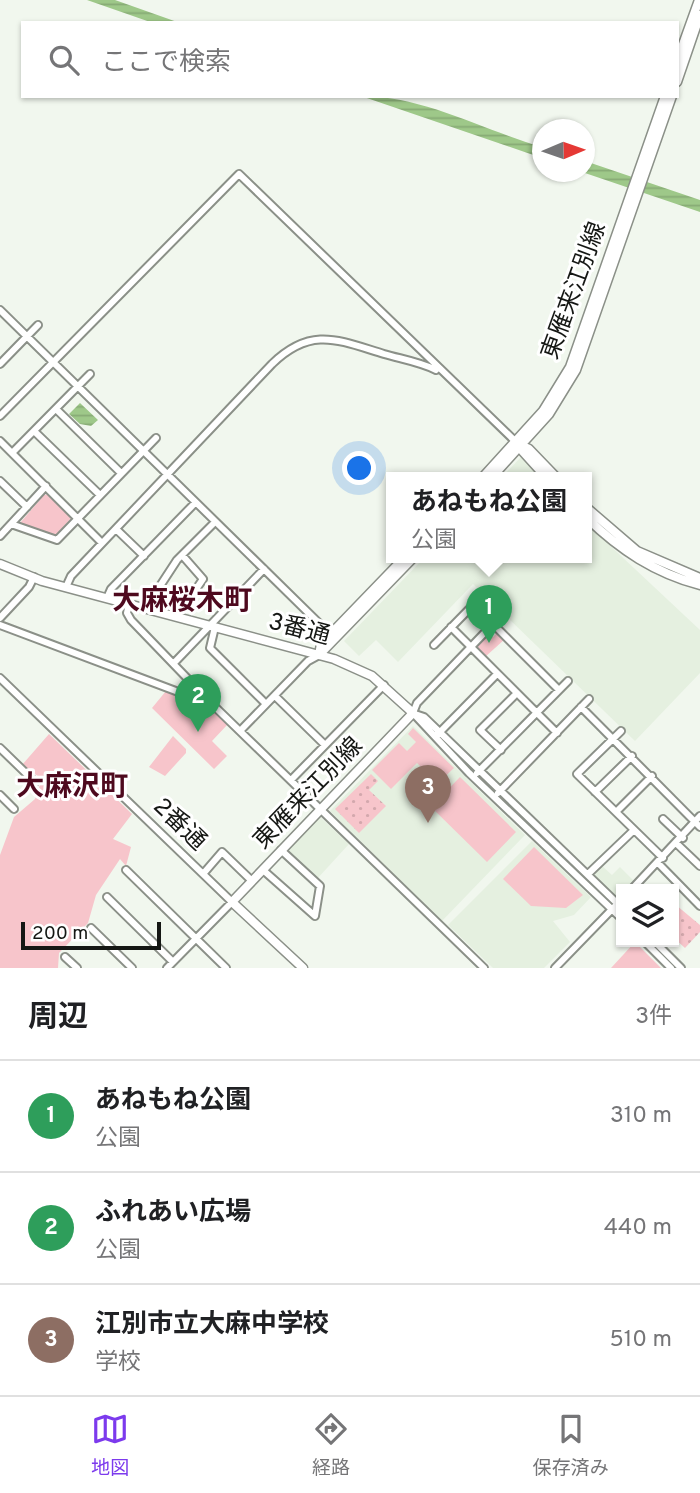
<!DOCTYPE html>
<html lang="ja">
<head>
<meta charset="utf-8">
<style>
  body { margin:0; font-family:Overpass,"Noto Sans JP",sans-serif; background:#f2f2f2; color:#202124 }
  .controls { position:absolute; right:21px; bottom:21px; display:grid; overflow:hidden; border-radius:0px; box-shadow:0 2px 5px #0004 }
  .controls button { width:63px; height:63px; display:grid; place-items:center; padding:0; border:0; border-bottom:2px solid #e0e0e0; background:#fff; color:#202124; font:35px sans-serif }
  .compass { position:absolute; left:532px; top:119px; width:63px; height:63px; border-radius:50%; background:#fff; box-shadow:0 2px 5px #0004; rotate:88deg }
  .scale { position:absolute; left:21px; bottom:18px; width:140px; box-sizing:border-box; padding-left:7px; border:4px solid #151714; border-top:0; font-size:19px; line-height:24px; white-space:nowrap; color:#151714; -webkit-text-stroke:5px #fff; paint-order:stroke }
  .you { position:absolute; left:360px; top:469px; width:24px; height:24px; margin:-18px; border:5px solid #fff; border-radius:50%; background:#1a73e8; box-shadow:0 0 0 10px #1a73e833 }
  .badge { display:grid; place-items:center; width:46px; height:46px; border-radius:50%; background:#7c3aed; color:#fff; font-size:23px; font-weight:700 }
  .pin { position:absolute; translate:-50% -58px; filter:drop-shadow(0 2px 4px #0008) }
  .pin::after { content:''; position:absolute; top:37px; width:24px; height:21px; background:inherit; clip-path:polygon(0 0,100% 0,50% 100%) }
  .popup { position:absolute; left:386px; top:472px; width:206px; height:91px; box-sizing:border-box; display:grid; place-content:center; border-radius:0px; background:#fff; filter:drop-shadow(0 2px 5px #0005); font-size:23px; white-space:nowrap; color:#757577 }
  .popup b { font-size:26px; color:#202124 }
  .popup::after { content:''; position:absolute; left:50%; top:100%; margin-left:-14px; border:14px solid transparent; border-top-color:#fff }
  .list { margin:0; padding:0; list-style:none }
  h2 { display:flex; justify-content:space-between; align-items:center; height:91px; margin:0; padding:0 28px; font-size:30px }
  h2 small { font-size:23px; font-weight:400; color:#757577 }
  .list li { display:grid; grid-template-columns:46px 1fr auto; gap:21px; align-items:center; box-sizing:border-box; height:112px; padding:0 28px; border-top:2px solid #e0e0e0 }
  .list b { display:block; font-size:26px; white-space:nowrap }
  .list p { margin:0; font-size:23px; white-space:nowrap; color:#757577 }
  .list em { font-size:23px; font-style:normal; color:#757577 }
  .icon { flex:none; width:38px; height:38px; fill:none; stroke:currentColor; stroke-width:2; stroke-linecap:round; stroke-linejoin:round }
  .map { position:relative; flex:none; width:700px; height:968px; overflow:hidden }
  .search { position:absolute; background:#fff; box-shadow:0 2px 5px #0004; left:21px; right:21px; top:21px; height:77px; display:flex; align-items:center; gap:18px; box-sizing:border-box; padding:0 24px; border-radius:0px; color:#757577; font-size:26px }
  .sheet { height:427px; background:#fff }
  nav { display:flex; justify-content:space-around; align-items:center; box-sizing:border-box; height:98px; border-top:2px solid #e0e0e0; background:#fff; font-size:19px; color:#757577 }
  nav a { display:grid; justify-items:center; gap:4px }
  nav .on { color:#7c3aed }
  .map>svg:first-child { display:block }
  .built { fill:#e5f0e0 }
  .grass { fill:url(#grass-dots) }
  .green { fill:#f7c5cb }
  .water { fill:url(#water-rules) }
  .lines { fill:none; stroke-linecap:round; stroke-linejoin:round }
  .minor-casing { stroke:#8b9088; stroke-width:10 }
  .major-casing { stroke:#8b9088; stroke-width:11 }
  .minor { stroke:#fff; stroke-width:6 }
  .major { stroke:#fff; stroke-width:8 }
  .labels { text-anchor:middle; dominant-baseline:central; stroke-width:6; stroke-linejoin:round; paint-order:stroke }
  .street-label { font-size:24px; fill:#151714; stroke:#fff }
  .quarter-label { font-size:28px; font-weight:bold; fill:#4e091e; stroke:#fff }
</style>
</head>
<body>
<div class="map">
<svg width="700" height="968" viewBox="0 0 700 968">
  <defs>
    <pattern id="grass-dots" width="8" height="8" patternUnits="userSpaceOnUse" patternTransform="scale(1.75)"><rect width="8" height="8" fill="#f7c5cb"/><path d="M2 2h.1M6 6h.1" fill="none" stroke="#d3a8ad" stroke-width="1.8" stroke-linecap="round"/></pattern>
    <pattern id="water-rules" width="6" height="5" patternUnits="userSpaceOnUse" patternTransform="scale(1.75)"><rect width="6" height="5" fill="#9ec889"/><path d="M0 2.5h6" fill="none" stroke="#87ab75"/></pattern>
  </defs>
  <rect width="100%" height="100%" fill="#f1f7ee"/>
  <path class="built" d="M521 457 541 477H502Z
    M587 524 700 630V673L635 741 473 584 398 662 376 640 359 656 344 641 425 557H587Z
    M413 726 525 835 442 921 330 811Z
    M320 817 349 844 317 879 287 851Z
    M532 841 591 897 574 915 553 921 570 942 544 968H493L448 925Z
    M601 865 612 875 620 867 635 882 627 889H621V895L616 897 592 873Z"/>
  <path class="grass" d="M371 774 378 781 369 790 386 806 359 833 335 809Z
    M676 905 700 925V932L685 948 674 938Z"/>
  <path class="green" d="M49 494 73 516 56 535 20 523 44 495Z
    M498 632 505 639 485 657 474 648 489 633 493 637Z
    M166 691 210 706 228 724 212 741 227 756 214 769 152 708Z
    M413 728 454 768 438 783 417 763 391 789 372 770 399 743 407 751 416 742 408 734Z
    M49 734 132 814 113 839 131 847 126 866 120 859 96 895 88 923 59 953 58 968H0V855L14 817 35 799 42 779 22 765Z
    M173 736 186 749V753L165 776 149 767Z
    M460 777 516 832 487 862 431 807Z
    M534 847 583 895 566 908 531 906 503 879Z
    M635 942 661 968H611Z"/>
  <path class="water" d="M87 0H115L180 23H153Z
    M361 96C424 96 483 130 542 147V158Z
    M585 161 700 200V212L582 172H584Z
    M80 403 98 420 91 426 80 424 69 414Z"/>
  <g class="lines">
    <g class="minor-casing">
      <path id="minor" d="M0 310 330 634
        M0 364 38 325
        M56 409 121 473
        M0 416 239 174 516 442
        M34 431 100 495
        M0 441 102 543
        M12 453 90 374
        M0 481 27 507
        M11 524 57 540 156 438
        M116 529 144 556
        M0 536 46 486
        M66 587 71 576 272 364C311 326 338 340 384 354 401 359 420 362 436 370
        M107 598 111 589 195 503
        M129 604 127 613 131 620 212 704
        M145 609 177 560 215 522
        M177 617 203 579 182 555
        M0 618 29 587 34 577
        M0 625 213 705 484 968
        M215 627 210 648 266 704
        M451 627 557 733
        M434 645 478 600
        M174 663 264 569
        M0 678 232 902 167 968
        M275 696 325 745
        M581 707 700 827
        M413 713 469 773 621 918
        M413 713 417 703 493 624 559 690
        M415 714 424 717 621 907
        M240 731 308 661 319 655
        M621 731 577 774 663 858
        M437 735 497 674
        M0 748 35 782
        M501 750 480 730 517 693
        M477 773 568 681
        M291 780 384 685
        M595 792 632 756
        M498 793 589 699
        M0 795 14 809
        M616 812 652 776
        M663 819 683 838
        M677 844 700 866
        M658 863 700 906
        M126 870 226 968
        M263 870 315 916 320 886 281 850
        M203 874 222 852 252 881
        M588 874 634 830
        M632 889 700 816
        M107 897 173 962
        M91 928 132 968
        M645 942 671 968
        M655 942 681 968
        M65 957 77 968
        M555 968 621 900"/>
    </g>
    <g class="major-casing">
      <path id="major" d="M677 61 699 0
        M677 82 700 15
        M518 444 529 449 556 477
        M517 445 546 477
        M483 477 543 411 570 367 665 96
        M492 477 549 414 576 370 672 96
        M587 508 637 551 700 578
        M587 518C620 550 655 573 700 585
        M0 564 42 581 334 659 372 676 413 713 232 902 303 968
        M319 655 414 557
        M319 655 321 644 405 557"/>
    </g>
    <use href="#minor" class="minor"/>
    <use href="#major" class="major"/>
  </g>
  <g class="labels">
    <g class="street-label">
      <text transform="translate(575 291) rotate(-70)">東雁来江別線</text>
      <text transform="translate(299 630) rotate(15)">3番通</text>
      <text transform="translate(309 794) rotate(-46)">東雁来江別線</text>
      <text transform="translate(179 825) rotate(44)">2番通</text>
    </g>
    <g class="quarter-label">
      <text x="182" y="602">大麻桜木町</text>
      <text x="72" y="788">大麻沢町</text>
    </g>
  </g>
</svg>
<div class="controls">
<button><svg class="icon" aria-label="layers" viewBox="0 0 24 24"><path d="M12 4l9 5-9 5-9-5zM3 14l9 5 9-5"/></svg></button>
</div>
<svg class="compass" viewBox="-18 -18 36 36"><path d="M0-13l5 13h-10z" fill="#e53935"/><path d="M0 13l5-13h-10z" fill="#757577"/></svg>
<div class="scale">200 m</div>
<div class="you"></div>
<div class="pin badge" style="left:489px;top:643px;background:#2e9e5b">1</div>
<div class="popup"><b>あねもね公園</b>公園</div>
<div class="pin badge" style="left:198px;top:732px;background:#2e9e5b">2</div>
<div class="pin badge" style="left:428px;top:823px;background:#8d6e63">3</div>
<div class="search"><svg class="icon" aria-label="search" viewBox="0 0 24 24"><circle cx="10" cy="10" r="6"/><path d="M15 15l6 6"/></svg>ここで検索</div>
</div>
<section class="sheet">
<h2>周辺<small>3件</small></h2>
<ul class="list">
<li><span class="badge" style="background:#2e9e5b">1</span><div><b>あねもね公園</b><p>公園</p></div><em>310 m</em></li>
<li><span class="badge" style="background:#2e9e5b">2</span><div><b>ふれあい広場</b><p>公園</p></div><em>440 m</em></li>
<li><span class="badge" style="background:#8d6e63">3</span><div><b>江別市立大麻中学校</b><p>学校</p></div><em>510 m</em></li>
</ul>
</section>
<nav>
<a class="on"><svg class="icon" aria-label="map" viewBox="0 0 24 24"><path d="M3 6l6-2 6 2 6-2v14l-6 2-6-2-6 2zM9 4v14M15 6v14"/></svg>地図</a>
<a><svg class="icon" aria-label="directions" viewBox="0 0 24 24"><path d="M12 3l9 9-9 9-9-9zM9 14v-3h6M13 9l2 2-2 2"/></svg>経路</a>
<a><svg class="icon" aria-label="saved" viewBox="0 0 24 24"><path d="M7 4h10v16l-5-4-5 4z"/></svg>保存済み</a>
</nav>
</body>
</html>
